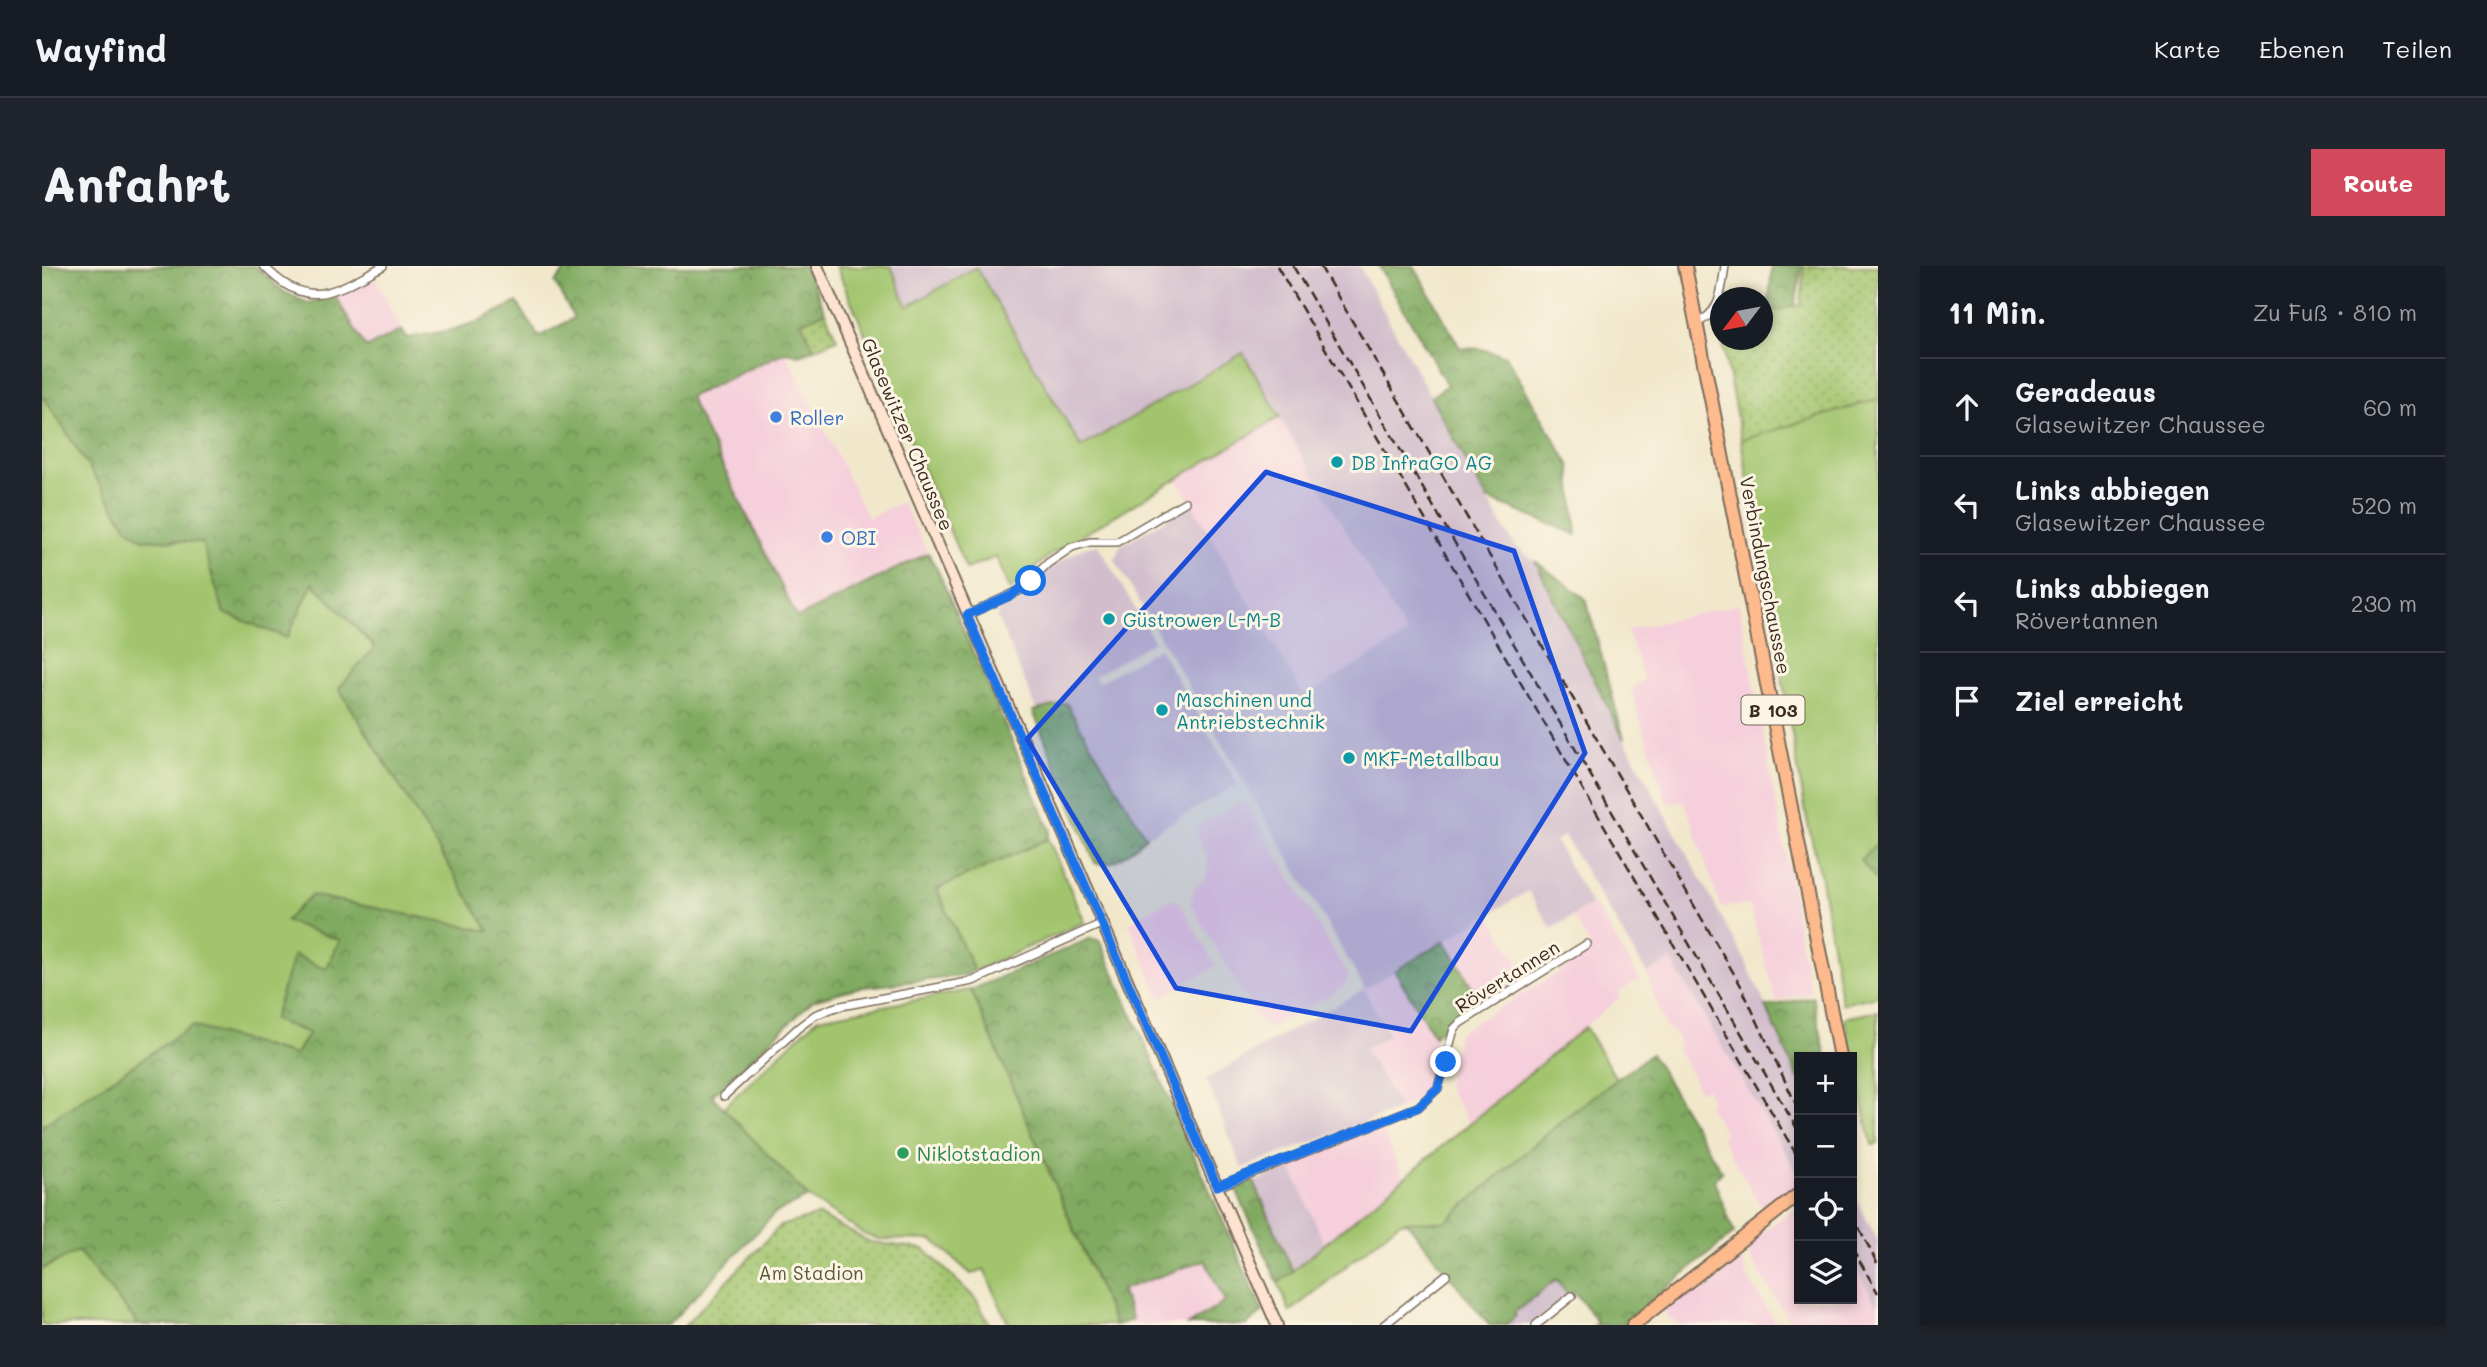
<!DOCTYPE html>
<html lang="de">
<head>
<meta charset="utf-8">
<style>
  body { margin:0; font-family:Mali,sans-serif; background:#20242c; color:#f1f3f6 }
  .controls { position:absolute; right:21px; bottom:21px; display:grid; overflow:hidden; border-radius:0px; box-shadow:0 4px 10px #0003 }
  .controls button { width:63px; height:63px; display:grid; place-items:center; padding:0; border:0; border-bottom:2px solid #363941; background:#171b24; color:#f1f3f6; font:35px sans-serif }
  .compass { position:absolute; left:1668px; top:21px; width:63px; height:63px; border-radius:50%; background:#171b24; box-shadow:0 4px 10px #0003; rotate:238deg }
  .stop { position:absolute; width:21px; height:21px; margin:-16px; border:5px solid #1a73e8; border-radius:50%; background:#fff }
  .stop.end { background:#1a73e8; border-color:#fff; box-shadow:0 2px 7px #0008 }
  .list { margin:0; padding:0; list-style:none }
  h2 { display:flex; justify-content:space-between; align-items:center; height:91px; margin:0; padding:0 28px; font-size:30px }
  h2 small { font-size:23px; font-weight:400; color:#9ea1a6 }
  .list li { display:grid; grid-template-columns:46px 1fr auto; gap:21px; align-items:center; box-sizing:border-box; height:98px; padding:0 28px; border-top:2px solid #363941 }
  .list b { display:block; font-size:26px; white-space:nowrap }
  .list p { margin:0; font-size:23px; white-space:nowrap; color:#9ea1a6 }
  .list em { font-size:23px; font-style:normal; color:#9ea1a6 }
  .icon { flex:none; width:38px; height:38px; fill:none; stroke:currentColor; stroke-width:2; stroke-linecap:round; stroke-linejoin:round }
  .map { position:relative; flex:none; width:1836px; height:1059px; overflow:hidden; border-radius:0px }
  header { display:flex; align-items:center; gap:42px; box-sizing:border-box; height:98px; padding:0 35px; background:#171b24; border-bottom:2px solid #363941 }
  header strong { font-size:33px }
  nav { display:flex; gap:38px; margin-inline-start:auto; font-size:24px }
  .intro { display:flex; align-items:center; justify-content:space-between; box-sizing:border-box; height:168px; padding:0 42px }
  h1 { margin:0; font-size:49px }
  .button { padding:18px 32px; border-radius:0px; background:#d1495b; color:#fff; font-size:24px; font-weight:700 }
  main { display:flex; gap:42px; padding:0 42px }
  aside { flex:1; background:#171b24; border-radius:0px; box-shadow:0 4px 10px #0003 }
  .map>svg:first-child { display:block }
  .built { fill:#f5cfdb }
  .industrial { fill:#d1bdcc }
  .green { fill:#a1c46d; stroke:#6e7746; stroke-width:2 }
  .forest { fill:url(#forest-crowns); stroke:#5e6a3f; stroke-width:2 }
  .garden { fill:url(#garden-dots); stroke:#6e7746; stroke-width:2 }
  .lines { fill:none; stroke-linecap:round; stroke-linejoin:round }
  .minor-casing { stroke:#7b6c5b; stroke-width:10 }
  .secondary-casing { stroke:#7b6c5b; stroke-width:14 }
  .primary-casing { stroke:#7b6c5b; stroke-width:16 }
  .minor { stroke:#fff; stroke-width:7 }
  .secondary { stroke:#fee3d1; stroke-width:10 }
  .primary { stroke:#fcba8d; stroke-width:12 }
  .rail { stroke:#3b2a1e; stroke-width:2.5; stroke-dasharray:10 5; stroke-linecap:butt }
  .route { stroke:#1a73e8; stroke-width:9 }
  .marked { fill:#1d4ed8; fill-opacity:0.2; stroke:#1d4ed8; stroke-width:5; stroke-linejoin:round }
  .shop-dot { fill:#3f7fe0; stroke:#fcf5e5; stroke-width:2.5 }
  .culture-dot { fill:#0f9aa8; stroke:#fcf5e5; stroke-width:2.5 }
  .leisure-dot { fill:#2e9e5b; stroke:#fcf5e5; stroke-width:2.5 }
  .labels { text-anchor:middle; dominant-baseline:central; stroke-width:6; stroke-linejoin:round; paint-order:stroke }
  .shield { fill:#fcf5e5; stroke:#75675a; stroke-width:2 }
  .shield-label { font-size:18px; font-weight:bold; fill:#3b2a1e }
  .shop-label { font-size:19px; fill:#366cbe; stroke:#fcf5e5; text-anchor:start }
  .street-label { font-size:19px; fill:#3b2a1e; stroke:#fcf5e5 }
  .culture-label { font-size:19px; fill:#0d838f; stroke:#fcf5e5; text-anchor:start }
  .leisure-label { font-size:19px; fill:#27864d; stroke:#fcf5e5; text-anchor:start }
  .park-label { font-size:19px; fill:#5a5836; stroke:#fcf5e5 }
</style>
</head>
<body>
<header>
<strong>Wayfind</strong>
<nav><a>Karte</a><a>Ebenen</a><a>Teilen</a></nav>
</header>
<div class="intro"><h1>Anfahrt</h1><a class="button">Route</a></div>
<main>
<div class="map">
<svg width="1836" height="1059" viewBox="0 0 1836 1059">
  <defs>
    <pattern id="forest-crowns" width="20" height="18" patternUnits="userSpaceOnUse" patternTransform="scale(1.75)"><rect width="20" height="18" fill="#80aa60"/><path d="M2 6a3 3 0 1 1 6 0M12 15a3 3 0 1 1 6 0" fill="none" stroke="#6a8b4f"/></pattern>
    <pattern id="garden-dots" width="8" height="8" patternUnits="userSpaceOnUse" patternTransform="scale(1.75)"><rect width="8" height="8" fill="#a1c46d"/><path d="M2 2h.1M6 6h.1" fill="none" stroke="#849f59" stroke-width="1.8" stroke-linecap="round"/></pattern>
  </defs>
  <rect width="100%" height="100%" fill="#fcf5e5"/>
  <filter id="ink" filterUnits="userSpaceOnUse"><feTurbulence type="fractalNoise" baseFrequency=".0143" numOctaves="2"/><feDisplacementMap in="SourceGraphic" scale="14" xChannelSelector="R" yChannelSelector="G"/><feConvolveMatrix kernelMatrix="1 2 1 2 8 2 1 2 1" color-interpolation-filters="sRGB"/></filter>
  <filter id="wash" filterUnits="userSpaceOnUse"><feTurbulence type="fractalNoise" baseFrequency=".00686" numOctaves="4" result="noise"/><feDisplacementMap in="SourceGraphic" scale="28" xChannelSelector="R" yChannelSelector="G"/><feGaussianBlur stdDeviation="1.57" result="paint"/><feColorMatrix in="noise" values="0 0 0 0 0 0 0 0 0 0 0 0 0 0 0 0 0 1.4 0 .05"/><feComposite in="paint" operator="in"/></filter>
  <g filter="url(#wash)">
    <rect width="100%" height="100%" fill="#f1e8cc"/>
    <path class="built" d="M332 10 360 64 323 83 293 30Z
      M744 86 826 252 860 236 886 287 755 353 647 130Z
      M1238 151 1365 369 1262 430 1135 213Z
      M1697 338 1751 629 1759 682 1769 726 1734 736 1708 639 1678 641 1643 536 1625 538 1589 424 1602 413 1585 364Z
      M1201 535 1205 538 1306 710 1302 721 1227 762 1219 759 1148 637 1153 621 1163 613 1166 605V593L1153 567 1156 561Z
      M1129 633 1137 636 1174 700 1118 733 1087 657Z
      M1552 638 1598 713 1576 726 1578 731 1428 857 1404 820 1417 766 1537 694 1535 689 1548 680 1531 651Z
      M1447 648 1484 710 1440 737 1403 675Z
      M1628 693 1757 910V919L1730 940 1717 938 1679 871 1683 868 1665 837 1669 835 1668 829 1664 822 1658 826 1635 783 1637 774 1633 767 1623 761 1605 708Z
      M1353 705 1398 782 1397 801 1384 828 1358 843 1323 783 1347 768 1322 724Z
      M1339 861 1362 913 1283 979 1246 895Z
      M1757 939V1033H1810V996L1836 1041V1059H1750L1705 986 1704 979Z
      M1691 989 1696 991 1703 1001V1008L1735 1059H1636L1635 1055 1628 1053 1620 1043Z
      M1164 994 1183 1036 1146 1059H1093L1078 1024Z"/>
    <path class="industrial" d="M849 0H1317L1445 233 1473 280 1493 295 1582 473 1703 694 1757 814V910L1629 694 1605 708 1522 570 1513 575 1549 639 1510 663 1486 625 1323 723 1073 294 1078 280 1150 238 1262 430 1365 369 1200 87 1039 181 934 1 865 41Z
      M1056 279 1112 375 1053 410 1056 417 1117 382 1196 518 1104 571 1024 437 995 444 955 351 958 340 981 328 1005 303 1043 281Z
      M1322 723 1347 769 1323 783 1358 843 1200 902 1164 813Z
      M1249 901 1283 979 1251 1006 1212 916Z
      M1810 925 1836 975V1041L1810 996Z
      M1514 1014 1526 1029 1488 1059H1463L1474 1050 1472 1047Z"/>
    <path class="green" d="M794 0H849L865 41 934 1 1039 181 1201 87 1238 151 1009 288 968 324 954 291 924 303Z
      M0 128 85 261 101 273 160 276 182 347 271 316 333 382 297 422 448 666 269 629 244 655 298 674 284 704 252 689 231 754 267 767 253 789 150 760 0 860Z
      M1836 133V730L1800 738 1778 607 1765 554 1699 174Z
      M1006 573 1043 656 932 705 895 623Z
      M929 724 1073 1059H967L942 1003 929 1008 891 974 837 973 824 969 766 931 681 842 776 752Z
      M1836 745V878L1830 879 1802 752Z
      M1543 761 1575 814 1528 848 1403 956H1358L1248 1046 1236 1017Z
      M36 985 97 1059H0V1003Z"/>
    <path class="forest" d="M0 0H213L242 26 266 37 293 30 324 82 360 64 365 72 409 64 435 56 475 36 497 71 532 52 513 17 521 7 522 0H764L783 46 760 56 772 83 758 89 743 86 647 131 755 352 886 287 896 305 1008 563 1006 573 895 623 932 705 920 710 814 722 771 734 670 830 766 931 733 947 626 1059H97L36 985 0 1003V860L150 760 253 789 267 767 231 754 252 689 284 703 298 674 243 655 269 629 447 665 297 422 333 381 271 317 245 372 182 347 160 277 101 273 85 261 0 128Z
      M1337 0H1372L1418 82 1439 83 1464 90 1528 200 1535 269 1445 233 1389 131 1405 119Z
      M1730 0H1760L1753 41 1726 46Z
      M1493 295 1544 333 1582 473Z
      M1024 437 1104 571C1088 584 1074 602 1053 597L991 445Z
      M1836 576V616L1818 594Z
      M1049 672 1058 675 1221 1046 1205 1059H1146L1183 1036 1163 994 1079 1024 1091 1054 1073 1059 929 724Z
      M1403 675 1436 731 1392 770 1353 705Z
      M1771 731 1784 791H1757V814L1724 741Z
      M1609 788 1680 906 1672 914 1692 967 1579 1059H1552L1555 1056 1532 1025 1526 1029 1514 1014 1472 1047 1474 1050 1463 1059H1447L1364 955 1403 956 1528 848Z
      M1207 913 1212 916 1251 1006 1236 1017 1192 919Z"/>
    <path class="garden" d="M1762 0H1836V133L1699 174 1680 74H1720L1721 50 1726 46 1759 39Z
      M783 46 795 73 772 83 760 56Z
      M776 949 828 976 882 983 934 1033 948 1059H643L738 960Z"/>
  </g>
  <g filter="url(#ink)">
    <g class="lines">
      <g class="minor-casing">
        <path id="minor" d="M222 0C266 47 293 25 341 0
          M1654 57C1680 47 1679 24 1683 0
          M925 349 979 324 1006 297 1030 281 1048 276H1075L1143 236
          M682 830 756 762 773 749 794 741 931 715 1059 658
          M1175 921 1376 841 1396 822 1412 763 1418 757 1545 678
          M1342 1059 1404 1009
          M1494 1059 1530 1030"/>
      </g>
      <g class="secondary-casing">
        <path id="secondary" d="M775 0 1235 1059"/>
      </g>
      <g class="primary-casing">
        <path id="primary" d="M1643 0 1798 791
          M1591 1059 1757 928"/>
      </g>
      <use href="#minor" class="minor"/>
      <use href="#secondary" class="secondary"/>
      <use href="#primary" class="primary"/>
      <path class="rail" d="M1235 0 1757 893
        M1251 0 1757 866
        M1278 0 1698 718 1757 845
        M1810 948 1836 999
        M1810 982 1836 1027"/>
    </g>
  </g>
  <g class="lines" filter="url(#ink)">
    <path class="route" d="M989 315 970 329 925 349 1175 920 1376 841 1396 822 1404 796"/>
  </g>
  <path class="marked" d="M1224 206 1472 285 1543 487 1369 765 1134 722 985 473Z"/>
  <g class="shop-dot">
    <circle cx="734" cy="151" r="7"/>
    <circle cx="785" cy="271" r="7"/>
  </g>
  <g class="culture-dot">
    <circle cx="1295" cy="196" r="7"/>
    <circle cx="1067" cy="353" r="7"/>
    <circle cx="1120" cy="444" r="7"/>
    <circle cx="1307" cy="492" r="7"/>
  </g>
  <circle class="leisure-dot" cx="861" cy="887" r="7"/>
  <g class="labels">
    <rect class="shield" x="1699.5" y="429.5" width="63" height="29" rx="5"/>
    <g class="shield-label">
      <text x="1731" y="444">B 103</text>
    </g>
    <g class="shop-label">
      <text x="748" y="151">Roller</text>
      <text x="799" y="271">OBI</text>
    </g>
    <g class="street-label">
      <text transform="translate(866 168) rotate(67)">Glasewitzer Chaussee</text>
      <text transform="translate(1724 309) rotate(79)">Verbindungschaussee</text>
      <text transform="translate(1465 710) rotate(-32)">Rövertannen</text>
    </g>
    <g class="culture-label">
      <text x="1309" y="196">DB InfraGO AG</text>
      <text x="1081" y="353">Güstrower L-M-B</text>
      <text x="1134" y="433">Maschinen und<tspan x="1134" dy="22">Antriebstechnik</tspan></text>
      <text x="1321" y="492">MKF-Metallbau</text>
    </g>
    <g class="leisure-label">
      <text x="875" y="887">Niklotstadion</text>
    </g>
    <g class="park-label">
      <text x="769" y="1006">Am Stadion</text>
    </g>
  </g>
</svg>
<div class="controls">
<button>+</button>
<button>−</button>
<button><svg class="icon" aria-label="locate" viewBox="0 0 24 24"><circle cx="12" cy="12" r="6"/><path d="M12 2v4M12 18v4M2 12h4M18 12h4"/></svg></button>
<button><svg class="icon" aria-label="layers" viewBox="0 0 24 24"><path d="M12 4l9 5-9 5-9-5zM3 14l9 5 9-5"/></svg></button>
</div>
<svg class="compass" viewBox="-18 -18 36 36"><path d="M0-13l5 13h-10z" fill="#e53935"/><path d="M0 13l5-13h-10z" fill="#9ea1a6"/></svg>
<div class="stop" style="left:989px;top:315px"></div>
<div class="stop end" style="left:1404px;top:796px"></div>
</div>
<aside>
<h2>11 Min.<small>Zu Fuß · 810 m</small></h2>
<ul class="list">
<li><svg class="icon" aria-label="ahead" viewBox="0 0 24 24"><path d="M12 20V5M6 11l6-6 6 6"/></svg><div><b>Geradeaus</b><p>Glasewitzer Chaussee</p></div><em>60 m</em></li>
<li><svg class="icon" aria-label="left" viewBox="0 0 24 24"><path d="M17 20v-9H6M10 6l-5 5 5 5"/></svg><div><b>Links abbiegen</b><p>Glasewitzer Chaussee</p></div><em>520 m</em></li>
<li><svg class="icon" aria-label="left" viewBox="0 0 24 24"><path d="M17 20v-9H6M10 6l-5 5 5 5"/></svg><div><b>Links abbiegen</b><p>Rövertannen</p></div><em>230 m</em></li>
<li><svg class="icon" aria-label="arrive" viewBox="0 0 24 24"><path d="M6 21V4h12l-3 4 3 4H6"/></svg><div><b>Ziel erreicht</b></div></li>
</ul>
</aside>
</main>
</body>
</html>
